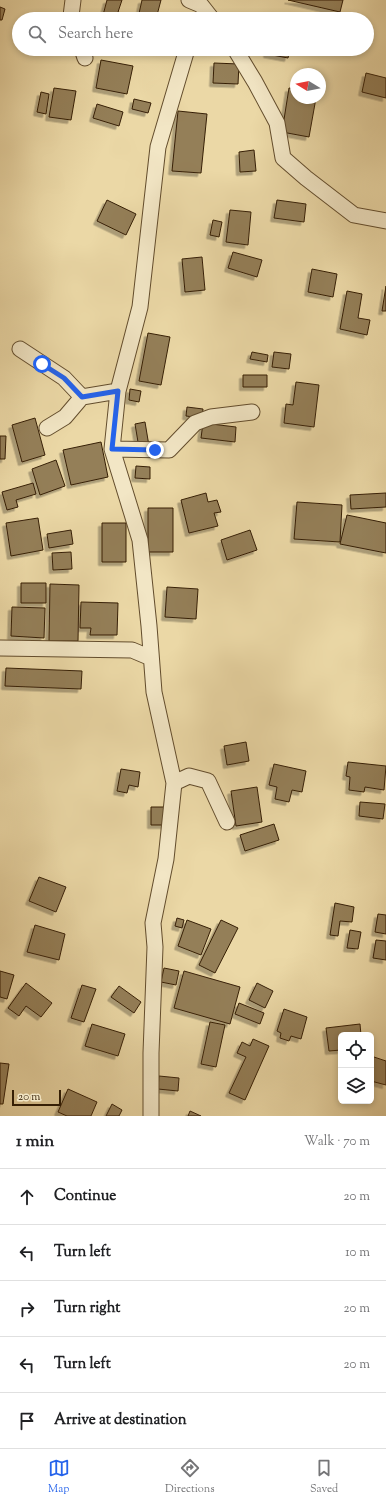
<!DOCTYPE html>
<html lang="en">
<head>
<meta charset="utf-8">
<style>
  body { margin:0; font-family:"Sorts Mill Goudy",serif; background:#f2f2f2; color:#202124 }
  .controls { position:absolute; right:12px; bottom:12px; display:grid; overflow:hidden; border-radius:6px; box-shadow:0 2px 6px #0003 }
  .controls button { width:36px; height:36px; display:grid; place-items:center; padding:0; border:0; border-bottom:1px solid #e0e0e0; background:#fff; color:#202124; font:20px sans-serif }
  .compass { position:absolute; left:290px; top:68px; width:36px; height:36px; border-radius:50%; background:#fff; box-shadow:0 2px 6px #0003; rotate:280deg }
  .scale { position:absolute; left:12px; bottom:10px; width:49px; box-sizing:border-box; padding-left:4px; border:2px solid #361f05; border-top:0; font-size:11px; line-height:14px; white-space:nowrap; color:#361f05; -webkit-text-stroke:3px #f2e6c5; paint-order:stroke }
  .stop { position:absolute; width:12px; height:12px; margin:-9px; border:3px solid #2563eb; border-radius:50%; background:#fff }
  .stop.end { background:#2563eb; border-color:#fff; box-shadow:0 1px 4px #0008 }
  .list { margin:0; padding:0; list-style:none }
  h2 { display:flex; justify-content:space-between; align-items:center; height:52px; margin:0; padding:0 16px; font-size:17px }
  h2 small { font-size:13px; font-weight:400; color:#757577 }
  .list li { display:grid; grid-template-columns:26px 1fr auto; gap:12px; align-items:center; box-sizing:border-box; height:56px; padding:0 16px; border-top:1px solid #e0e0e0 }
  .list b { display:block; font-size:15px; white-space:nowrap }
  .list em { font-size:13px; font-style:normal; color:#757577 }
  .icon { flex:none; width:22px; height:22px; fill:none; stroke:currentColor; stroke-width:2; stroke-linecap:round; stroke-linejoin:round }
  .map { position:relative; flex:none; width:386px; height:1116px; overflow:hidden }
  .search { position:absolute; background:#fff; box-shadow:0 2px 6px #0003; left:12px; right:12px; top:12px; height:44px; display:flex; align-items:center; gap:10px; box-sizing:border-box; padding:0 14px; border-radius:22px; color:#757577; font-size:15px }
  .sheet { height:332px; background:#fff }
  nav { display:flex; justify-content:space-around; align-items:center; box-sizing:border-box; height:56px; border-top:1px solid #e0e0e0; background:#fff; font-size:11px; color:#757577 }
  nav a { display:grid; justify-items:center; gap:2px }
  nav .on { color:#2563eb }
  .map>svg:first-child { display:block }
  .building { fill:#947f59; stroke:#361f05; filter:url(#shadow) }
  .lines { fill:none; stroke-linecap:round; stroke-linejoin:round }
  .minor-casing { stroke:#634d2d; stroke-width:17 }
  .minor { stroke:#f2e6c5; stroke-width:15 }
  .route { stroke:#2563eb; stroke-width:5 }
</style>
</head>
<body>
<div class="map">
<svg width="386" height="1116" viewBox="0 0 386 1116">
  <defs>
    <filter id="shadow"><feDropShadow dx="-3.5" dy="3.5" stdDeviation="0" flood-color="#0004"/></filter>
  </defs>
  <rect width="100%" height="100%" fill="#ebd8a6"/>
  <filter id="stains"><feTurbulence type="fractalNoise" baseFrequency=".005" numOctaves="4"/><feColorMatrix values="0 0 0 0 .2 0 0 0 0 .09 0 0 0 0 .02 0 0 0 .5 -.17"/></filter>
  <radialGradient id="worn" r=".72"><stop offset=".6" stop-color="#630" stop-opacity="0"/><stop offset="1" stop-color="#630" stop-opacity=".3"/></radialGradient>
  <path class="building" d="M107 0H122L118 12 138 18 142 0H161L156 19H102Z
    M288 0H343L340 12Z
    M0 7 5 9 2 20H0Z
    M268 49H290L288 58 267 54Z
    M101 60 133 66 127 94 96 88Z
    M214 63 239 64 238 84 213 83Z
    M366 73 386 78V98L362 92Z
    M54 88 76 91 71 120 49 117Z
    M289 88 296 89V98H316L309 137 282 132Z
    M41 92 49 94 46 114 37 112Z
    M134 99 151 103 148 113 132 109Z
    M97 104 123 112 119 126 93 118Z
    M178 111 207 114 201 173 172 171Z
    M254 150 256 171 240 172 239 152Z
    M107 200 136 214 126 235 97 221Z
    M277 200 306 204 304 222 274 218Z
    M230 210 251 212 248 245 226 242Z
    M213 220 222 222 219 237 210 235Z
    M233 252 262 260 257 277 228 268Z
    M202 257 205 290 185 292 182 259Z
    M312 269 337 274 333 297 308 292Z
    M386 286V311H382Z
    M347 291 362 294 358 318 370 320 367 335 340 329Z
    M148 333 170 337 161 385 139 381Z
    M252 352 268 355 267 362 250 359Z
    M274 352 291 354 289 369 272 367Z
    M243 375H267V387H243Z
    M296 382 319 385 314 427 284 423 286 404 293 405Z
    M130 389 141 391 139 402 129 400Z
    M187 407 203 409 202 418 186 416Z
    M35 418 45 455 22 462 12 425Z
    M145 422 149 446 139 448 135 424Z
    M203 423 236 427 235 442 201 438Z
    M0 436H6L5 459H0Z
    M101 442 108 477 71 485 63 450Z
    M56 460 65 486 40 495 32 469Z
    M136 466 150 467V479L135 478Z
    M33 483 36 494 16 500 18 507 7 510 2 492Z
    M206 493 208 502 217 500 221 512 214 513 218 526 189 533 181 500Z
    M386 493V507L351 509 350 495Z
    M297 502 342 505 340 542 294 539Z
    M148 508H173V552H148Z
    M347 515 386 523V553L340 544Z
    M38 518 43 550 11 556 6 523Z
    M102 523H126V562H102Z
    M71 530 73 544 49 548 47 534Z
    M250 530 257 550 227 560 221 540Z
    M71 552 72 569 53 570 52 553Z
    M21 583H46V603H21Z
    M50 584 79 585 78 641H49Z
    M167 587 198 589 196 619 165 617Z
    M81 602 118 603 117 635H90L91 628H80Z
    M12 607 45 608 44 638 11 636Z
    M6 668 82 671 81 689 5 686Z
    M246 742 249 761 227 765 224 746Z
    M348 762 386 766 384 790 365 787 364 792 349 790 350 777 346 776Z
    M274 764 306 771 302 792 292 790 289 802 275 799 277 787 269 785Z
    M121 769 140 772 138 787 129 785 127 793 117 791Z
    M257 787 262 822 236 826 231 791Z
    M360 802 385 804 383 819 359 816Z
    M151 807H166V825H151Z
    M274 824 279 840 245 851 240 835Z
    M39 877 66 887 56 912 29 901Z
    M335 903 354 907 352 922 340 921 338 936 330 935Z
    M378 914 386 915V934L375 932Z
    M177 918 184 920 182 928 175 926Z
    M187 920 211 929 201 955 178 946Z
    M221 920 238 928 215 973 199 965Z
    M35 925 65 934 59 960 27 952Z
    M350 930 361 932 358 949 347 948Z
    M376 940 386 941V960L373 958Z
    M164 968 179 971 176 985 161 982Z
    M0 971 14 975 7 999 0 997Z
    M184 971 240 987 230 1024 174 1008Z
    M26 983 52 1003 41 1017 26 1006 19 1016 8 1008Z
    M257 983 273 991 265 1008 249 1000Z
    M82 985 96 989 84 1022 71 1018Z
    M119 986 141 1002 134 1013 111 997Z
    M239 1003 264 1013 260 1024 235 1014Z
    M284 1009 307 1017 301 1039 291 1036 289 1041 280 1038 281 1033 277 1031Z
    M210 1022 225 1025 216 1067 201 1064Z
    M92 1024 125 1034 118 1056 85 1046Z
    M360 1024 361 1035H341V1050L329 1051 326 1028Z
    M253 1039 269 1046 245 1100 229 1093 246 1057 237 1053 242 1042 250 1046Z
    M371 1056 386 1061V1085L371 1081Z
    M0 1063 9 1064 3 1104H0Z
    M159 1076 179 1078 178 1091 158 1089Z
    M68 1089 97 1102 91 1116H67L58 1112Z
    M112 1104 122 1110 119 1116H106Z
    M190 1111 201 1116H188Z"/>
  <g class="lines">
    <g class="minor-casing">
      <path id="minor" d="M189 0 201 5 212 19
        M73 19 71 16 73 0
        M82 49 85 58
        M235 49 255 82 277 123 283 158 306 178 354 215 386 221
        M20 349 64 378 82 397
        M118 391 140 307 158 147 187 49
        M47 428 65 417 82 397 118 391 112 449 169 450 195 423 211 417 252 412
        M112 449 140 540 149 626 154 692 174 783 166 859 153 923 155 947 151 1053V1116
        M0 648 132 650 151 658
        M174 783 189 776 208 781 227 822"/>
    </g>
    <use href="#minor" class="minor"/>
  </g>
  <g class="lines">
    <path class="route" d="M42 364 64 378 82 397 118 391 112 449 155 450"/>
  </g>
  <rect width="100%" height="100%" filter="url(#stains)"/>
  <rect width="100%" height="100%" fill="url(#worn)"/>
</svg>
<div class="controls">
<button><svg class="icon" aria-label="locate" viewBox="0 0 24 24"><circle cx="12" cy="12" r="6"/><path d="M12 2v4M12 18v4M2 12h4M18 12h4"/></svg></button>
<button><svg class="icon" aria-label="layers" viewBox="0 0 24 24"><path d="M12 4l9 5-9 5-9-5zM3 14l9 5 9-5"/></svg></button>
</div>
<svg class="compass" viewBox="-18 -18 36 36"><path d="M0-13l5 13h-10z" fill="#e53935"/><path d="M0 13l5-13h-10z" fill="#757577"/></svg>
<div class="scale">20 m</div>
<div class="stop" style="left:42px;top:364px"></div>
<div class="stop end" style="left:155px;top:450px"></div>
<div class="search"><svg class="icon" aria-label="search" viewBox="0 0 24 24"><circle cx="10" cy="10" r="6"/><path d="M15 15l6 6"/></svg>Search here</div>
</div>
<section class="sheet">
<h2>1 min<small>Walk · 70 m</small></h2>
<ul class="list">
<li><svg class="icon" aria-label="ahead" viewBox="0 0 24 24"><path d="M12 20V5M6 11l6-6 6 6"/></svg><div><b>Continue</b></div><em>20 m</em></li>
<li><svg class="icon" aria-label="left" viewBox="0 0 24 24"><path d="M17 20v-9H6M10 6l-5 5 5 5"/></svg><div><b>Turn left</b></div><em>10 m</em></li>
<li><svg class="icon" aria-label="right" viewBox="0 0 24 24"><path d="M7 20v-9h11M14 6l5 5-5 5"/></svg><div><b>Turn right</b></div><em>20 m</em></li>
<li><svg class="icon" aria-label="left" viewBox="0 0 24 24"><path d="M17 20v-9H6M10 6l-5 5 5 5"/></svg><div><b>Turn left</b></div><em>20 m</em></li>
<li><svg class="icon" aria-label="arrive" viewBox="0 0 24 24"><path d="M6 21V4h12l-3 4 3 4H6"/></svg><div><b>Arrive at destination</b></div></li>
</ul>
</section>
<nav>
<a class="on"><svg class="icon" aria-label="map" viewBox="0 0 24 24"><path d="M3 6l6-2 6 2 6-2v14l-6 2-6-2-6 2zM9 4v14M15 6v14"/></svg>Map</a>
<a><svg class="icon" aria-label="directions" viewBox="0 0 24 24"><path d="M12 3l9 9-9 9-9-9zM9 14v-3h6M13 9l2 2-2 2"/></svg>Directions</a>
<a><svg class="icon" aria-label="saved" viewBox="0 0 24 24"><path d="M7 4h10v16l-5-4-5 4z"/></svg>Saved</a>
</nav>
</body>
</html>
